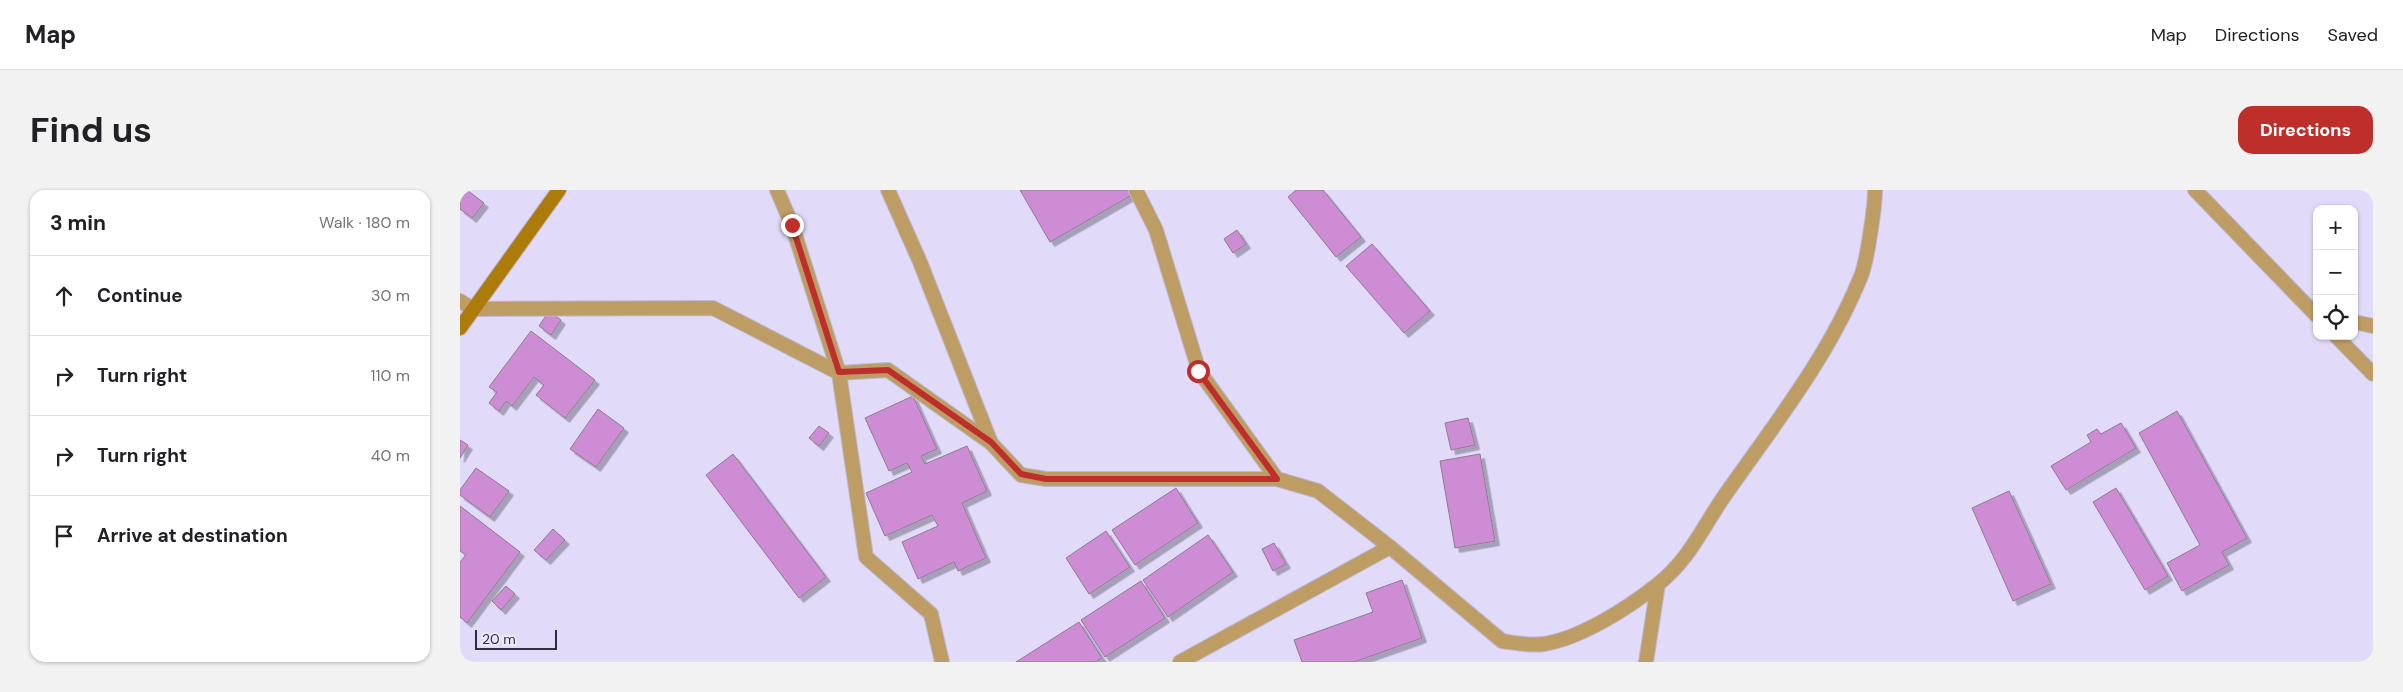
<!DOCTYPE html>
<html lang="en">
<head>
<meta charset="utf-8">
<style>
  body { margin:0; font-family:"DM Sans",sans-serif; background:#f2f2f2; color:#202124 }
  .controls { position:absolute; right:15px; top:15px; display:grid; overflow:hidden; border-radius:10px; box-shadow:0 1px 4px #0004 }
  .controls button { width:45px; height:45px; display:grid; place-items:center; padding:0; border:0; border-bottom:1px solid #e0e0e0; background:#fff; color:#202124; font:25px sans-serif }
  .scale { position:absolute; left:15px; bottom:12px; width:82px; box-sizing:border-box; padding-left:5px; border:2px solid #312e3a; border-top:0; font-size:14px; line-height:18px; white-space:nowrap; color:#312e3a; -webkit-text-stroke:4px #ede9fc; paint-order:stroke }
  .stop { position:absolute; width:15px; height:15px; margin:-11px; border:4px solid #be2f2c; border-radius:50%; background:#fff }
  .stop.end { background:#be2f2c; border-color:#fff; box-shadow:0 1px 5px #0008 }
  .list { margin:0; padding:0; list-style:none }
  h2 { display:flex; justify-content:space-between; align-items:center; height:65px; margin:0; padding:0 20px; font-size:21px }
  h2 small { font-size:16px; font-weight:400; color:#757577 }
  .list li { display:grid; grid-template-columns:32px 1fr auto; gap:15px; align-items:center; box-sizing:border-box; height:80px; padding:0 20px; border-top:1px solid #e0e0e0 }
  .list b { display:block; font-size:19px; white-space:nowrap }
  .list em { font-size:16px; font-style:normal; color:#757577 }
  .icon { flex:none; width:28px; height:28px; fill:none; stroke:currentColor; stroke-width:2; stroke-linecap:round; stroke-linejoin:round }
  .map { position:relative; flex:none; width:1913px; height:472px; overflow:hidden; border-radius:15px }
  header { display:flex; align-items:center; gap:30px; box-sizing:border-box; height:70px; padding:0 25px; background:#fff; border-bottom:1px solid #e0e0e0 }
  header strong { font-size:24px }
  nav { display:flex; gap:28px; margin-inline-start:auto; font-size:18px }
  .intro { display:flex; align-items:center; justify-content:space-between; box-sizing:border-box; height:120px; padding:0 30px }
  h1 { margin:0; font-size:35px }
  .button { padding:12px 22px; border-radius:15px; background:#be2f2c; color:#fff; font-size:18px; font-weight:700 }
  main { display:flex; gap:30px; padding:0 30px }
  aside { flex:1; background:#fff; border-radius:15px; box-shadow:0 1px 4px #0004 }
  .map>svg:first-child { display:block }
  .building { fill:#ce8cd4; stroke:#8f7a91; filter:url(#shadow) }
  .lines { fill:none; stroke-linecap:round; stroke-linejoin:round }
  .service-casing { stroke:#beb8d3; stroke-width:16 }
  .minor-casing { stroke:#beb8d3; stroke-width:16 }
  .secondary-casing { stroke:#beb8d3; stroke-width:16 }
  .service { stroke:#be9d65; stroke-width:14 }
  .minor { stroke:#be9d65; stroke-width:14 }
  .secondary { stroke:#ad7b0a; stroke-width:14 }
  .route { stroke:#be2f2c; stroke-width:6 }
</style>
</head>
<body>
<header>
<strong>Map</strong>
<nav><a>Map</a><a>Directions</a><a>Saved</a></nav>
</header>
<div class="intro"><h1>Find us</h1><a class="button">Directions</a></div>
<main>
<aside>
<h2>3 min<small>Walk · 180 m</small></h2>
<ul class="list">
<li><svg class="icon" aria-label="ahead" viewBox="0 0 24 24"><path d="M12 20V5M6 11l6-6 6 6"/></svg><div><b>Continue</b></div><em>30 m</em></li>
<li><svg class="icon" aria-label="right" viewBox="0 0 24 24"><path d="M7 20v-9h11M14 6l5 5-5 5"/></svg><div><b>Turn right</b></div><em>110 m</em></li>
<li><svg class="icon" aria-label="right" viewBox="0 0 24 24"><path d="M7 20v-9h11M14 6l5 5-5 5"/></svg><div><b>Turn right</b></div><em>40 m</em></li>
<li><svg class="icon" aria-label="arrive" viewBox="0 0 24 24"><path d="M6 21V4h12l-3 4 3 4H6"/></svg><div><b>Arrive at destination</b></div></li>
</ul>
</aside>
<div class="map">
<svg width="1913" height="472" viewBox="0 0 1913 472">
  <defs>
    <filter id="shadow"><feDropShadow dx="4.5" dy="4.5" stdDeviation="0" flood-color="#0004"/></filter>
  </defs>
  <rect width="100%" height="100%" fill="#e1daf9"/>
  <path class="building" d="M1 0H7L24 13 12 28 0 19Z
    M560 0H669L672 5 590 52Z
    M836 0H863L901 47 876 67 828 7Z
    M777 40 786 54 773 63 764 49Z
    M912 54 970 121 944 143 886 76Z
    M89 121 101 130 91 145 79 136Z
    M71 141 135 190 105 228 76 205 84 195 74 187 52 216 46 211 39 221 29 213 37 202 29 197Z
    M453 206 477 259 461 266 465 274 507 256 527 301 502 313 526 368 498 381 494 372 458 389 442 352 478 336 472 325 425 346 406 303 452 282 447 273 429 281 405 228Z
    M138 219 164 238 136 277 110 259Z
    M1717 221 1787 348 1762 362 1769 375 1722 401 1707 373 1740 355 1679 243Z
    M1008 228 1015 255 991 260 985 233Z
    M1661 233 1676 258 1606 300 1591 276 1631 252 1627 245 1637 239 1641 244Z
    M359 236 369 243 359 256 349 248Z
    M0 250 8 255 0 268Z
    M273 264 366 387 339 408 246 285Z
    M1020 264 1035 351 995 358 980 271Z
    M16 278 49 301 30 327 0 305V300Z
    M716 298 738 333 675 375 652 340Z
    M1656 298 1708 386 1685 400 1633 312Z
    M1549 301 1591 394 1553 411 1512 318Z
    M0 316 60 362 7 433 0 427V372L6 365 0 361Z
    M93 339 105 350 86 370 74 360Z
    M646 341 670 377 629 404 606 368Z
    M748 345 773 382 708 427 683 390Z
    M814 353 826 374 813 381 802 359Z
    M942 390 962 448 894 472H842L834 450 913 422 906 403Z
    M681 391 705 428 645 467 621 430Z
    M46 396 55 404 41 420 32 411Z
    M619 432 642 468 635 472H556Z"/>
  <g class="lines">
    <g class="service-casing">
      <path id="service" d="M0 111 13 119"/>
    </g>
    <g class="minor-casing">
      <path id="minor" d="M317 0 332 35 379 183 406 367 471 424 482 472
        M428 0 460 72 531 253 561 285 586 289H817L858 301 930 357 1042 451C1056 453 1070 456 1084 454 1121 448 1168 418 1197 395 1230 369 1242 338 1265 305 1314 235 1369 166 1401 86 1407 72 1415 16 1415 0
        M676 0 696 40 739 181 817 289
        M1735 0 1857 126
        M13 119 253 118 379 183 428 180 531 253
        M1894 132 1913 136
        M1876 146 1913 184
        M720 472 930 357
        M1186 472 1198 394"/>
    </g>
    <g class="secondary-casing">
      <path id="secondary" d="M0 138 99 0"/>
    </g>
    <use href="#service" class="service"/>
    <use href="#minor" class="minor"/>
    <use href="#secondary" class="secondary"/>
  </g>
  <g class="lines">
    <path class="route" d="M332 35 379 182 428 180 531 252 561 284 586 289H817L738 181"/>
  </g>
</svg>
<div class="controls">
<button>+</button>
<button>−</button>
<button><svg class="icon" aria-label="locate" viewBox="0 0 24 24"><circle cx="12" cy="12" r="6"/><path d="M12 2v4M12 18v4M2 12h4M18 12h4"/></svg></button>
</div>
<div class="scale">20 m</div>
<div class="stop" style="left:738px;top:181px"></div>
<div class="stop end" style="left:332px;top:35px"></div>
</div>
</main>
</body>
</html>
